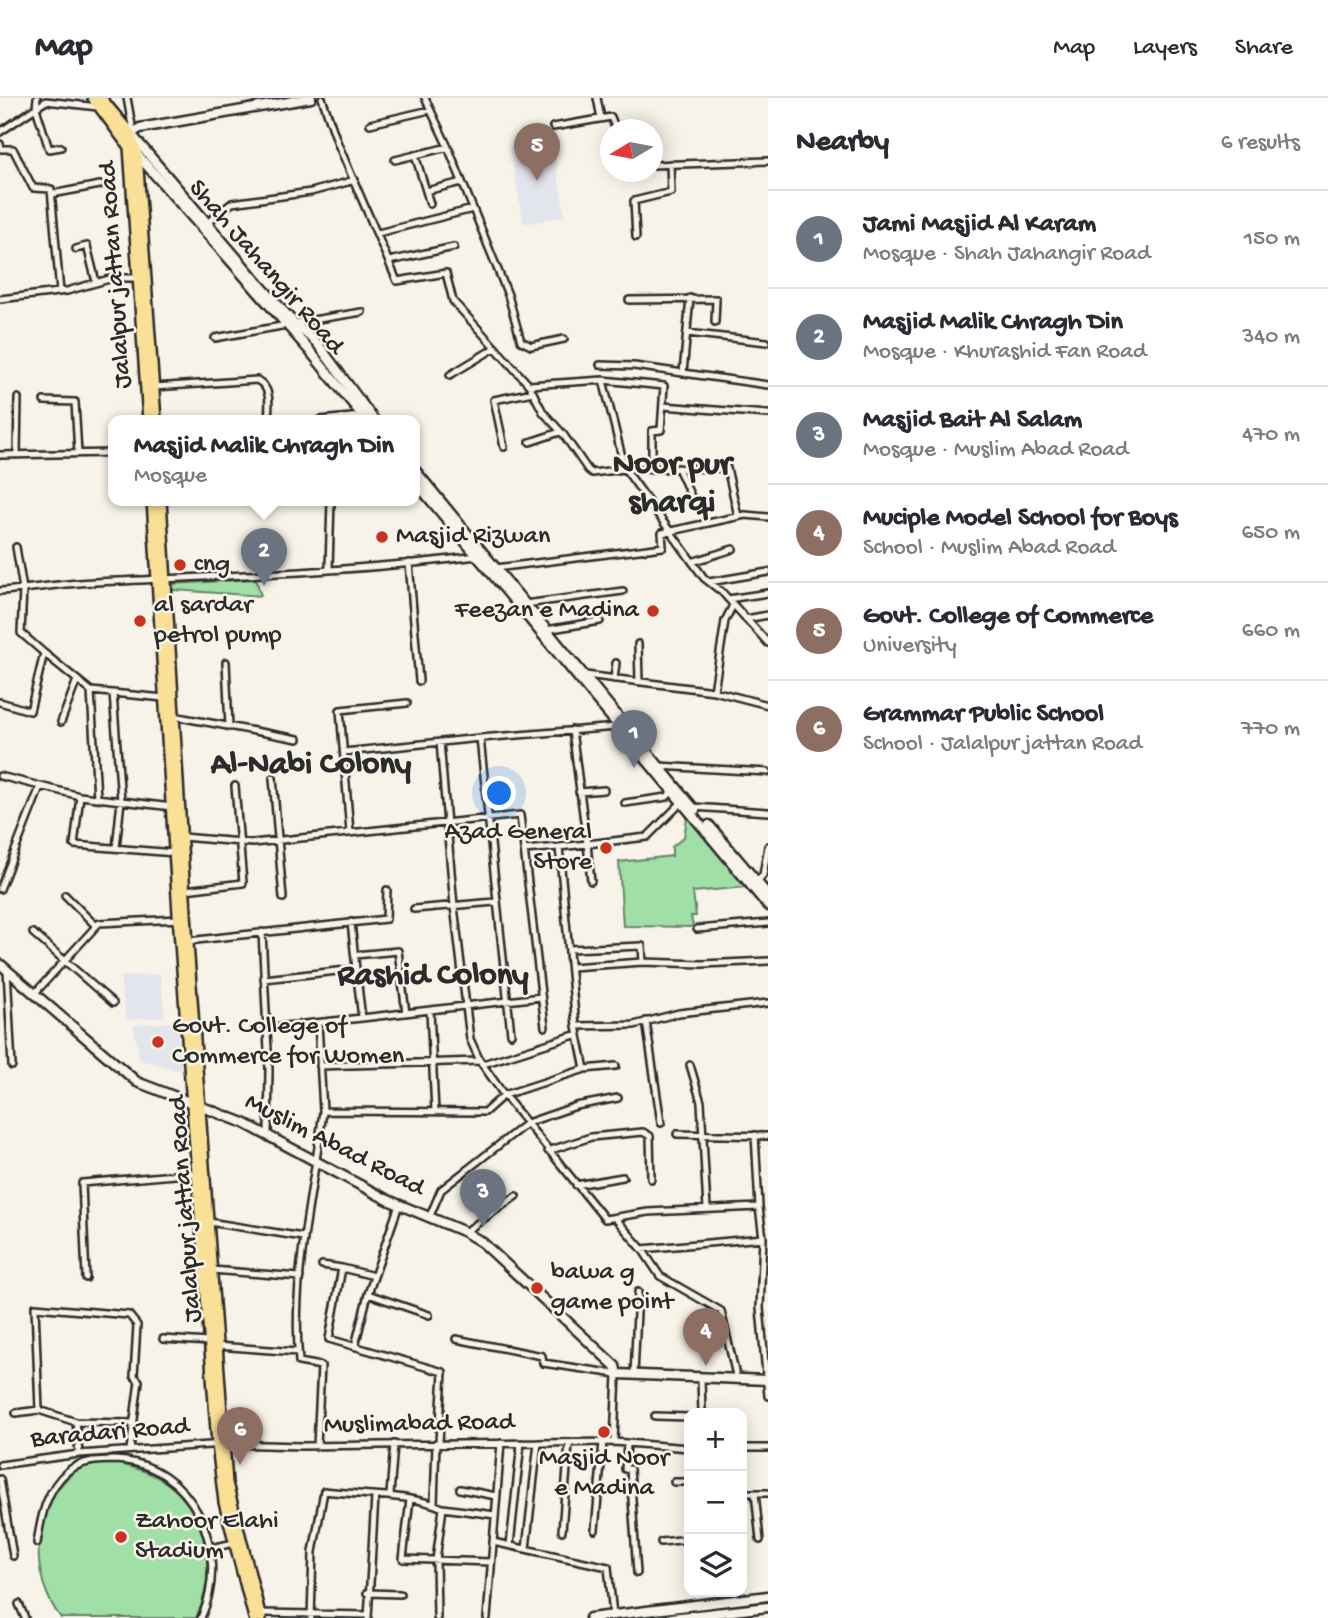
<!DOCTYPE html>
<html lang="en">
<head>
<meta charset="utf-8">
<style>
  body { margin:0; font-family:"Gochi Hand",sans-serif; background:#f2f2f3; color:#2b2b33 }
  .controls { position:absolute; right:21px; bottom:21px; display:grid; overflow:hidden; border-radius:14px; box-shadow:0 4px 18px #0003 }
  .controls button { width:63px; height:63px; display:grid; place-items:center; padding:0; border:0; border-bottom:2px solid #e1e1e2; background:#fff; color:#2b2b33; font:35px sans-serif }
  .compass { position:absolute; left:600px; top:21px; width:63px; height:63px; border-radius:50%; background:#fff; box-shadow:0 4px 18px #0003; rotate:260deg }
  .you { position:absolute; left:500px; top:696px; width:24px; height:24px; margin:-18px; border:5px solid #fff; border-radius:50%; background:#1a73e8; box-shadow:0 0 0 10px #1a73e833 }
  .badge { display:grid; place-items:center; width:46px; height:46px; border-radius:50%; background:#d93025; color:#fff; font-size:23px; font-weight:700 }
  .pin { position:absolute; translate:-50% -58px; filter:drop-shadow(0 2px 4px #0008) }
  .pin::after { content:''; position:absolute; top:37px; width:24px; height:21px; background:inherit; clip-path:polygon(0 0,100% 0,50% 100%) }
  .popup { position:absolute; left:108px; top:317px; width:312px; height:91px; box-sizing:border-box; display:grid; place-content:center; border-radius:14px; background:#fff; filter:drop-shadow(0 2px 5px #0005); font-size:23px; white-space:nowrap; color:#7c7c81 }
  .popup b { font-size:26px; color:#2b2b33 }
  .popup::after { content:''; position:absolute; left:50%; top:100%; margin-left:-14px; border:14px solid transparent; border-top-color:#fff }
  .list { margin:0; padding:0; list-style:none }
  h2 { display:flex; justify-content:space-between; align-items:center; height:91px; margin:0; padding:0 28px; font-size:30px }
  h2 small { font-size:23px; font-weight:400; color:#7c7c81 }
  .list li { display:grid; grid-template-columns:46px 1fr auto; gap:21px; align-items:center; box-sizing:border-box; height:98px; padding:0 28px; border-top:2px solid #e1e1e2 }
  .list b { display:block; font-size:26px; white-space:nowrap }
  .list p { margin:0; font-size:23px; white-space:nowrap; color:#7c7c81 }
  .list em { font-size:23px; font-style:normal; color:#7c7c81 }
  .icon { flex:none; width:38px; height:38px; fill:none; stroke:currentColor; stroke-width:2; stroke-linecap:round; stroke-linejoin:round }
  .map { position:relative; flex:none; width:768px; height:1520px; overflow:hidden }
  header { display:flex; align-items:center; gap:42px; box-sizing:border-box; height:98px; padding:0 35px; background:#fff; border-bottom:2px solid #e1e1e2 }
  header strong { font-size:33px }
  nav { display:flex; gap:38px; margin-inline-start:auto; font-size:24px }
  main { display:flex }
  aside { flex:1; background:#fff }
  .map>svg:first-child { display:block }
  .built { fill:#e3e5ec }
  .green { fill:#a0dfa6; stroke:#668568; stroke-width:2 }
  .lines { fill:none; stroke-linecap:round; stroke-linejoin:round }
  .street-casing { stroke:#2b2b2b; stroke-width:10 }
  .secondary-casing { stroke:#2b2b2b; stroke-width:13 }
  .primary-casing { stroke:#2b2b2b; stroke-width:14 }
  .street { stroke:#f7f3e8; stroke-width:5 }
  .secondary { stroke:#f7f3e8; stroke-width:8 }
  .primary { stroke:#fadf96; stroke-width:9 }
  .poi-dot { fill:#c8321e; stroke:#f7f3e8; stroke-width:2.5 }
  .labels { text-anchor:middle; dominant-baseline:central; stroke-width:5; stroke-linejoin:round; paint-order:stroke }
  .street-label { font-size:26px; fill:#2b2b2b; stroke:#f7f3e8 }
  .poi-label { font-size:26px; fill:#2b2b2b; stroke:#f7f3e8; text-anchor:start }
  .district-label { font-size:33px; font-weight:bold; fill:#2b2b2b; stroke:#f7f3e8 }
</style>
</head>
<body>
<header>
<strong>Map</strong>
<nav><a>Map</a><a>Layers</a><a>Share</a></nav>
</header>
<main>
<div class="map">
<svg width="768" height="1520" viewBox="0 0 768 1520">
  <rect width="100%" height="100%" fill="#f7f3e8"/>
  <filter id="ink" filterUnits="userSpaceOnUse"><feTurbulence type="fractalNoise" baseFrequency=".0143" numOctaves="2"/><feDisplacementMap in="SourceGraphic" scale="14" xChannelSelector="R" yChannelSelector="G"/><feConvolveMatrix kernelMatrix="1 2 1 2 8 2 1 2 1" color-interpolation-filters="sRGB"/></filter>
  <g filter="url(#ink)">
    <path class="built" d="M551 38 565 118 524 126 509 48Z
      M160 876 165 919 126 922 120 879Z
      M178 924 181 973 140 962 133 927Z"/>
    <path class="green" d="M256 481 261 498 174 492 173 486Z
      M690 719 747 789 693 794 696 818H691L693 829 623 828 619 764 672 758V749L684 739 687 720Z
      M113 1364C135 1370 156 1375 173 1390 210 1423 216 1478 196 1520H61C29 1479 30 1411 72 1376 83 1366 100 1366 113 1364Z"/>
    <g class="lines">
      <g class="street-casing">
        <path id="street" d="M37 0 36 10 49 51 61 49
          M127 0 133 33
          M322 0 338 46 397 183 446 175 453 203 529 287 543 314 563 336 588 372 592 375 625 371 704 480 722 494 768 545
          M425 0 448 49 508 197 521 243 531 248 564 241
          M597 0 601 20
          M370 26 430 12
          M553 29 611 19 616 32
          M0 34 46 3 98 9
          M0 46 1 51H13L33 90 51 91 60 194
          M415 57 430 106
          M395 62 448 49
          M652 67 768 63
          M426 93 462 84
          M52 96 100 87
          M207 125 232 105 311 94 355 82
          M378 135 473 111
          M636 139 634 103 671 94 670 66
          M76 151 87 148 96 184
          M389 163 454 149
          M0 201 67 193 113 180H139
          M629 202 716 201 715 224
          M294 225 362 214
          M687 235 767 244
          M215 240 287 227
          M600 267 634 268 768 287
          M683 275 690 200
          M450 277 495 250
          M603 282 625 371 727 370 738 418
          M529 287 603 282 664 288 661 332 652 333V371
          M154 289 257 282C272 290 269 306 268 322
          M44 303 75 304 78 355
          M663 308 768 316
          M320 322 362 318
          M530 344 560 334
          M504 349 494 302 533 294
          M0 357 114 355
          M17 357 18 300
          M678 370 694 405
          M16 449 23 491 21 535 44 555
          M692 464 733 451
          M409 465 419 583
          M329 470 331 402
          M496 470 663 449 662 435 745 417 768 419
          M709 484 768 474
          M0 493C32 491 63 485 95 484 222 478 351 474 477 458
          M728 501 768 495
          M525 506 623 493
          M746 521 768 517
          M546 532 600 523
          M638 546 639 584
          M226 564 229 629
          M585 577 714 593 768 607
          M614 581 616 565
          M91 593 97 700
          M714 593 725 523 733 507
          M113 595 121 703 116 750
          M0 604 30 613 44 555 91 593 164 600
          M173 618 298 641
          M61 624 77 582
          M344 654 480 640
          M658 668 768 674
          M0 678 80 698 172 709
          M273 680 283 800
          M579 694 604 692
          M80 698 74 747 175 755
          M625 705 667 699 672 693
          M693 709 768 714
          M350 734 340 612 407 605
          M182 739 253 745 520 717 545 929
          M559 749 587 746 572 632
          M524 752 559 749 576 928
          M591 783 587 746 647 739 682 704
          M757 784 763 777 768 748
          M0 791 40 689
          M185 792 243 785 235 688
          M65 797 96 828
          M414 811 495 804
          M351 824 356 871
          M697 831 768 825
          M262 834 269 972 268 1037
          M33 835 113 905
          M188 843 386 821 387 792
          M569 851 642 848 643 864
          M355 857 398 853 406 915
          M571 869 643 864 702 866 768 863
          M7 872 12 968
          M264 881 356 871 362 920 266 930
          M35 895 99 825 179 821
          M430 913 435 1013
          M362 920 541 899
          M646 923 661 1025
          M318 925 323 1013 485 1014 504 997 480 963 470 941 454 808 440 644
          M511 936 480 640 617 629
          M483 966 578 936
          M690 967 701 1004 707 1111
          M320 968 480 963
          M616 968 585 971 504 997 605 1121 648 1114 759 1109 755 1037
          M585 971 576 928 634 927 679 915 768 905
          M677 1036 768 1038
          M548 1053 591 1039 643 1034 650 1038 651 1081
          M576 1087 623 1079
          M429 1120 441 1092 527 1025 576 1008 618 1000
          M615 1120 642 1151 763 1140 759 1109
          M209 1124 303 1139
          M465 1134 516 1098
          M763 1140 760 1210 768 1298
          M642 1151 660 1178 721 1213 737 1282
          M322 1167 342 1170
          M212 1172 300 1179
          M374 1178 342 1170 329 1241 443 1274 439 1344
          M86 1180 82 1085 198 1075
          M368 1196 429 1217
          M163 1241 209 1244
          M456 1241 542 1258 543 1265 617 1276 614 1344
          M217 1248 298 1254
          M355 1248 368 1196 399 1107
          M634 1277 638 1194
          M701 1281 702 1315
          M39 1312 35 1209 129 1217 137 1227 134 1278 139 1283 130 1352
          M16 1315 39 1312 76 1324 79 1356
          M655 1318 689 1319
          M76 1324 133 1325
          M627 1347 625 1371H630L637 1475
          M317 1348 321 1268 299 1264C291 1179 313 1096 323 1013
          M742 1350H768
          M0 1367 79 1356 224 1346 302 1348 614 1344 689 1350
          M0 1381 13 1458
          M674 1384H689
          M460 1391 496 1398
          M742 1395H768
          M755 1395 760 1442
          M390 1397 394 1346
          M410 1401 403 1461 491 1464
          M434 1406 436 1345
          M595 1432 603 1344
          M562 1433 569 1345
          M493 1444 608 1469 613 1517
          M661 1444 689 1441
          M37 1445C41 1419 46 1391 68 1373 81 1363 98 1362 114 1362 193 1364 232 1453 201 1520
          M510 1447 521 1345
          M211 1450 234 1445
          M526 1451 538 1345
          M367 1495 400 1496
          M19 1506 25 1520
          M260 1515 368 1517
          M311 1520 313 1454 324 1393C362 1398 409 1395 443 1410
          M368 1520 375 1399
          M437 1520 436 1462 443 1410 495 1417
          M487 1520 501 1345"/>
      </g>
      <g class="secondary-casing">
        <path id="secondary" d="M132 37 259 186 294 225 317 245 374 322
          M126 39 140 30 311 0
          M135 54 309 252 366 322
          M414 371 695 712
          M414 382 768 808
          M709 727 768 797
          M0 866 137 984 244 1025 388 1102 465 1134 483 1145 615 1268 617 1276 768 1282
          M590 1520 768 1498
          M671 1520 768 1509"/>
      </g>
      <g class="primary-casing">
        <path id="primary" d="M93 0 129 49 148 322
          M101 0 130 35 137 56 156 322
          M152 402 179 831 217 1346 224 1404 254 1520
          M161 402 187 831 227 1385 261 1520"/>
      </g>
      <use href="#street" class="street"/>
      <use href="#secondary" class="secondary"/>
      <use href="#primary" class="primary"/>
    </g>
  </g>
  <g class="poi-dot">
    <circle cx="382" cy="439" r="7"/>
    <circle cx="180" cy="467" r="7"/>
    <circle cx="653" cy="513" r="7"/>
    <circle cx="140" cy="523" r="7"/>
    <circle cx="606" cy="750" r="7"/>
    <circle cx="158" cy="944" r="7"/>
    <circle cx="537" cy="1190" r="7"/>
    <circle cx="604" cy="1334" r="7"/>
    <circle cx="121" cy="1439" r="7"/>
  </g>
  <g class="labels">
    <g class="street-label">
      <text transform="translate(265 170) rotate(49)">Shah Jahangir Road</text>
      <text transform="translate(117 177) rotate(-94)">Jalalpur jattan Road</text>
      <text transform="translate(334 1048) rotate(27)">Muslim Abad Road</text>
      <text transform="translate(187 1111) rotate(-94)">Jalalpur jattan Road</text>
      <text transform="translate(419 1327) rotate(-1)">Muslimabad Road</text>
      <text transform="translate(110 1336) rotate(-5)">Baradari Road</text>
    </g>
    <g class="poi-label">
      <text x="396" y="439">Masjid Rizwan</text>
      <text x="194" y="467">cng</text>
      <text x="154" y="508">al sardar<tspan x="154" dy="30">petrol pump</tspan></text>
      <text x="639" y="513" text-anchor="end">Feezan e Madina</text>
      <text x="592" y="735" text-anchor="end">Azad General<tspan x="592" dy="30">Store</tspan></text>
      <text x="172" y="929">Govt. College of<tspan x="172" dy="30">Commerce for Women</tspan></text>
      <text x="551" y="1175">bawa g<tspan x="551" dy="30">game point</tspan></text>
      <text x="604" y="1361" text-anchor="middle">Masjid Noor<tspan x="604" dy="30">e Madina</tspan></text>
      <text x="135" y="1424">Zahoor Elahi<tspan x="135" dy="30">Stadium</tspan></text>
    </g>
    <g class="district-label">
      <text x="672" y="368">Noor pur<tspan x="672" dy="38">sharqi</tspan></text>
      <text x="311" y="668">Al-Nabi Colony</text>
      <text x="433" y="879">Rashid Colony</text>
    </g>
  </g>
</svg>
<div class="controls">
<button>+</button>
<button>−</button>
<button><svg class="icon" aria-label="layers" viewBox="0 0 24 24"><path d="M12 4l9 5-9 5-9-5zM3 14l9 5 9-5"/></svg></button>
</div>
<svg class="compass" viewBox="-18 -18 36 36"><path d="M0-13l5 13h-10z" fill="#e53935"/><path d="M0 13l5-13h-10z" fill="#7c7c81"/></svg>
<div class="you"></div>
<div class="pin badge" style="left:634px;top:670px;background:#6b7280">1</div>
<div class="pin badge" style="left:264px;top:488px;background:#6b7280">2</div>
<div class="popup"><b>Masjid Malik Chragh Din</b>Mosque</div>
<div class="pin badge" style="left:483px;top:1129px;background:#6b7280">3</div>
<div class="pin badge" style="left:706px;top:1268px;background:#8d6e63">4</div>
<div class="pin badge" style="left:537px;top:83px;background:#8d6e63">5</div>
<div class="pin badge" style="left:240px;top:1367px;background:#8d6e63">6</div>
</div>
<aside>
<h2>Nearby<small>6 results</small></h2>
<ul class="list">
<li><span class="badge" style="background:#6b7280">1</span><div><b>Jami Masjid Al Karam</b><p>Mosque · Shah Jahangir Road</p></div><em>150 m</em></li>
<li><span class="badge" style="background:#6b7280">2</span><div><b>Masjid Malik Chragh Din</b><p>Mosque · Khurashid Fan Road</p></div><em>340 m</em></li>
<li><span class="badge" style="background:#6b7280">3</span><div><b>Masjid Bait Al Salam</b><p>Mosque · Muslim Abad Road</p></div><em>470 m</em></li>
<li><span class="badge" style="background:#8d6e63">4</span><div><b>Muciple Model School for Boys</b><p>School · Muslim Abad Road</p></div><em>650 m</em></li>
<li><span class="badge" style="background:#8d6e63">5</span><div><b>Govt. College of Commerce</b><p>University</p></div><em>660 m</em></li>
<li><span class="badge" style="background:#8d6e63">6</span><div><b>Grammar Public School</b><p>School · Jalalpur jattan Road</p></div><em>770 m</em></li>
</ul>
</aside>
</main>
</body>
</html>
